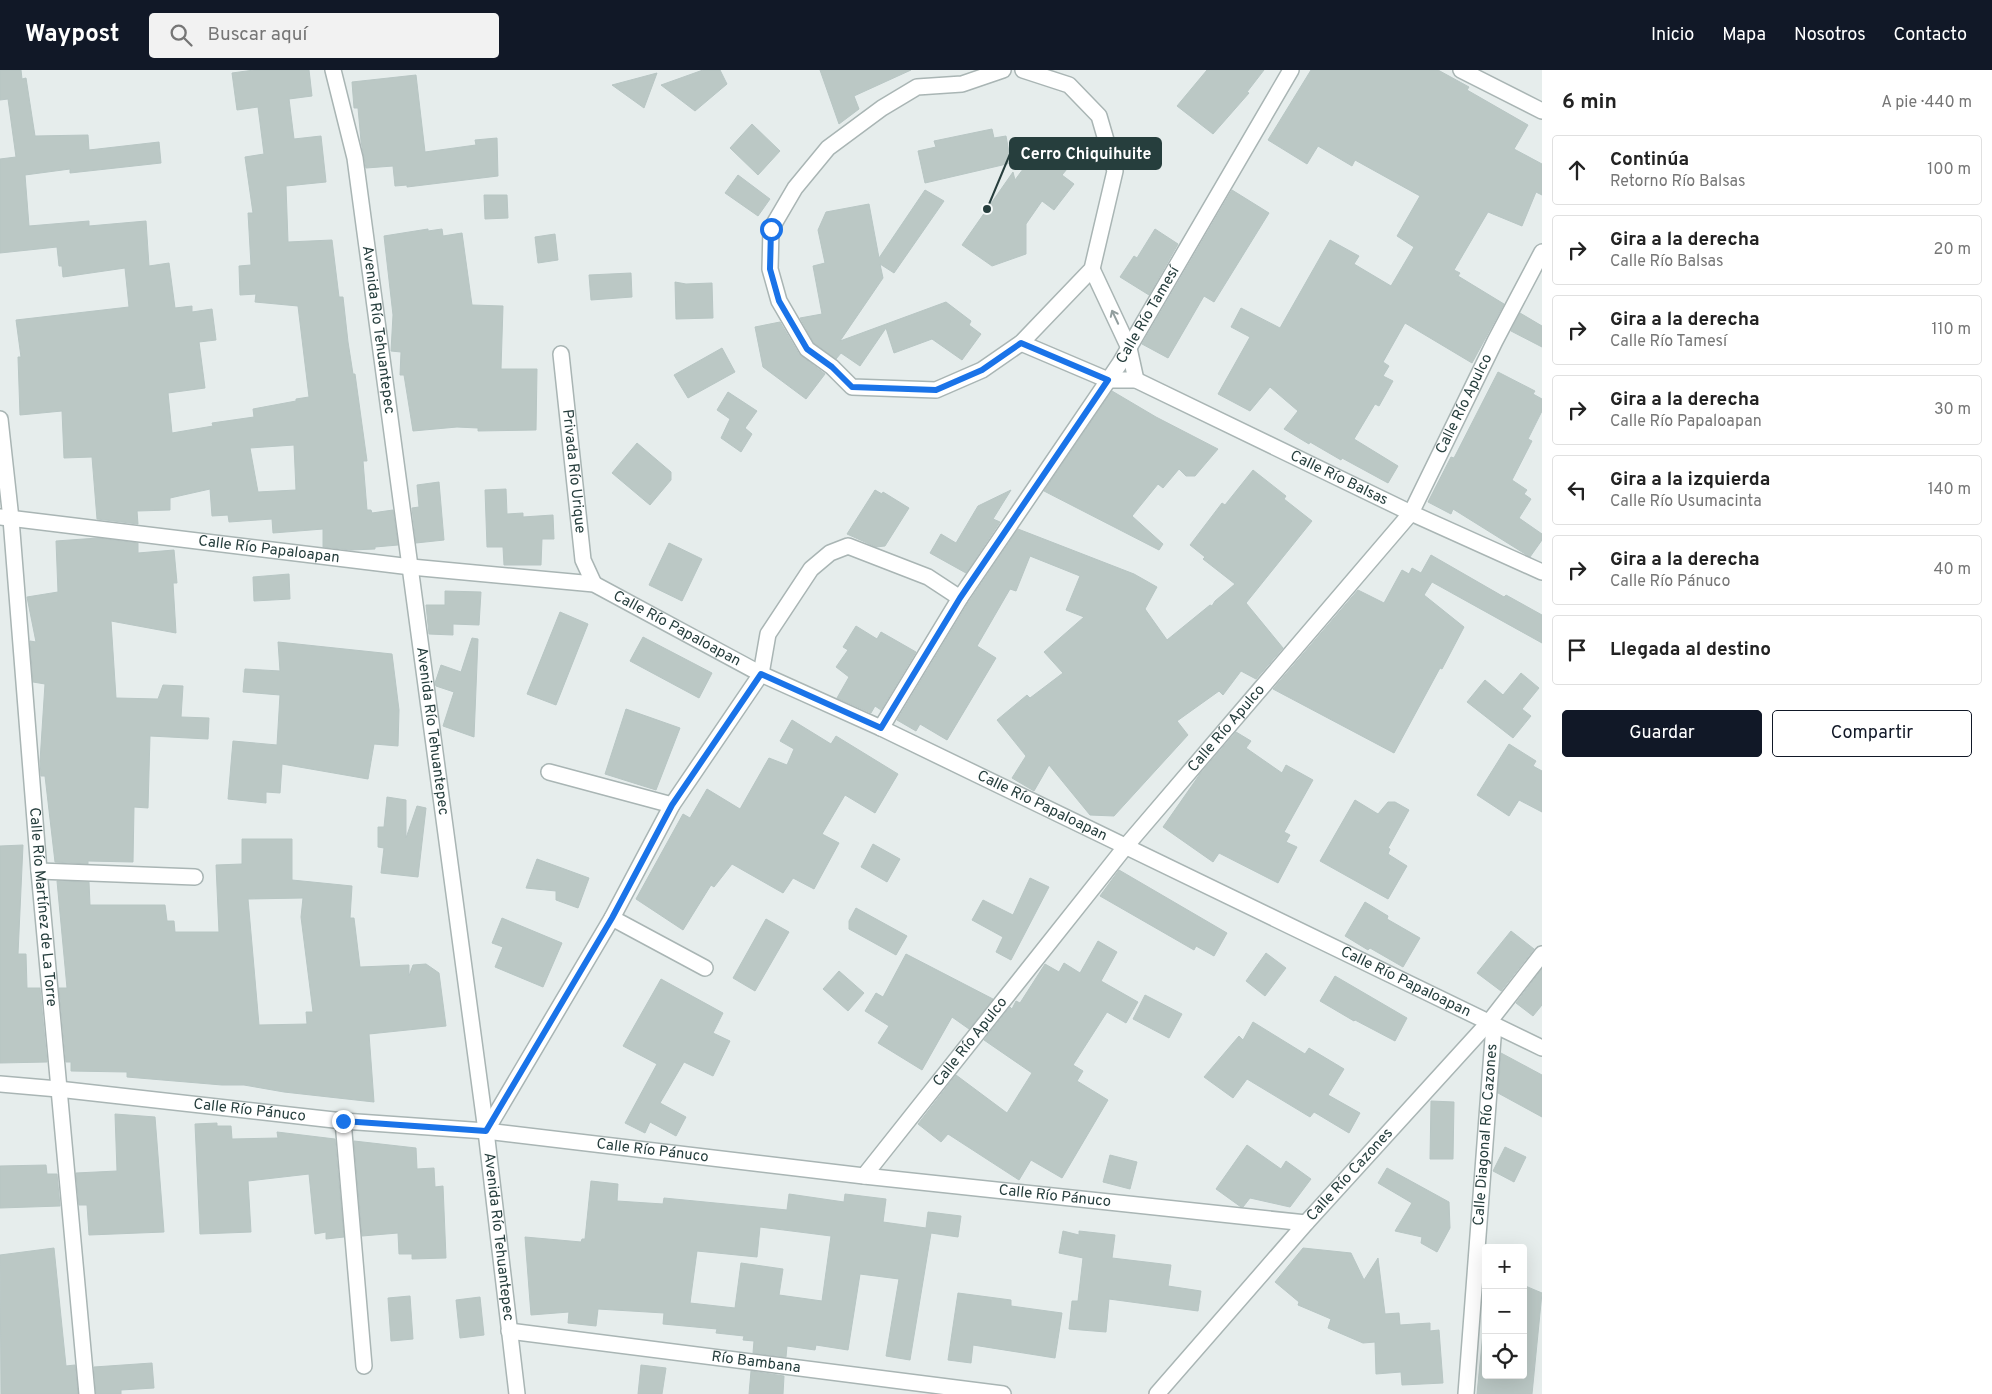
<!DOCTYPE html>
<html lang="es">
<head>
<meta charset="utf-8">
<style>
  body { margin:0; font-family:Overpass,sans-serif; background:#f2f2f2; color:#222 }
  .controls { position:absolute; right:15px; bottom:15px; display:grid; overflow:hidden; border-radius:5px; box-shadow:0 5px 20px #0002 }
  .controls button { width:45px; height:45px; display:grid; place-items:center; padding:0; border:0; border-bottom:1px solid #e0e0e0; background:#fff; color:#222; font:25px sans-serif }
  .stop { position:absolute; width:15px; height:15px; margin:-11px; border:4px solid #1a73e8; border-radius:50%; background:#fff }
  .stop.end { background:#1a73e8; border-color:#fff; box-shadow:0 1px 5px #0008 }
  .list { margin:0; padding:0; list-style:none }
  h2 { display:flex; justify-content:space-between; align-items:center; height:65px; margin:0; padding:0 20px; font-size:21px }
  h2 small { font-size:16px; font-weight:400; color:#767676 }
  .list li { display:grid; grid-template-columns:32px 1fr auto; gap:15px; align-items:center; box-sizing:border-box; height:70px; margin:0 10px 10px; padding:0 10px; border:1px solid #e0e0e0; border-radius:5px }
  .list b { display:block; font-size:19px; white-space:nowrap }
  .list p { margin:0; font-size:16px; white-space:nowrap; color:#767676 }
  .list em { font-size:16px; font-style:normal; color:#767676 }
  .actions { display:flex; gap:10px; padding:15px 20px }
  .actions a { flex:1; padding:11px 0; border:1px solid #111827; border-radius:5px; text-align:center; font-size:18px; color:#111827 }
  .actions .main { background:#111827; color:#fff }
  .icon { flex:none; width:28px; height:28px; fill:none; stroke:currentColor; stroke-width:2; stroke-linecap:round; stroke-linejoin:round }
  .map { position:relative; flex:none; width:1542px; height:1324px; overflow:hidden }
  header { display:flex; align-items:center; gap:30px; box-sizing:border-box; height:70px; padding:0 25px; background:#111827; color:#fff }
  header strong { font-size:24px }
  nav { display:flex; gap:28px; margin-inline-start:auto; font-size:18px }
  .search { width:350px; height:45px; background:#f2f2f2; display:flex; align-items:center; gap:12px; box-sizing:border-box; padding:0 18px; border-radius:5px; color:#767676; font-size:19px }
  main { display:flex }
  aside { flex:1; background:#fff }
  .map>svg:first-child { display:block }
  .building { fill:#bbc8c5; stroke:#b8c6c4; fill-rule:evenodd }
  .lines { fill:none; stroke-linecap:round; stroke-linejoin:round }
  .minor-casing { stroke:#a9b5b4; stroke-width:18 }
  .minor { stroke:#fff; stroke-width:15 }
  .oneway { stroke:#929e9e }
  .route { stroke:#1a73e8; stroke-width:6 }
  .labels { text-anchor:middle; dominant-baseline:central; stroke-width:4; stroke-linejoin:round; paint-order:stroke }
  .street-label { font-size:15px; fill:#263e3d; stroke:#f6faf9 }
  .leader { fill:none; stroke:#263e3d; stroke-width:2 }
  .callout-dot { fill:#263e3d; stroke:#f6faf9; stroke-width:2 }
  .callout { fill:#263e3d; stroke:#263e3d; stroke-width:2 }
  .callout-label { font-size:16px; text-anchor:middle; font-weight:bold; fill:#fff }
</style>
</head>
<body>
<header>
<strong>Waypost</strong>
<div class="search"><svg class="icon" aria-label="search" viewBox="0 0 24 24"><circle cx="10" cy="10" r="6"/><path d="M15 15l6 6"/></svg>Buscar aquí</div>
<nav><a>Inicio</a><a>Mapa</a><a>Nosotros</a><a>Contacto</a></nav>
</header>
<main>
<div class="map">
<svg width="1542" height="1324" viewBox="0 0 1542 1324">
  <rect width="100%" height="100%" fill="#e6edec"/>
  <path class="building" d="M0 0H21L22 9 26 8 35 66 88 65 89 80 159 72 161 93 70 103V99L25 105 29 156 89 151V156L146 151 149 196 169 193 175 238 192 236V242L212 239 216 270 199 272 205 318 168 323 172 363 213 356 212 353 254 347 253 339 296 331V329L309 327 298 236 255 232 256 224 240 225 239 196 251 195 248 143H253L245 87 264 84 258 37 237 40 232 3 254 0H309L312 26 289 29 294 69 321 66 326 112 286 116 288 172 332 170 339 227H343L348 272 353 304H355L367 391H363L367 440H371L372 443 393 440 398 475 375 477V479L351 480 323 477V459L273 463 272 449 229 452 228 445 212 446 210 419 170 428V440L137 441 138 454 97 449 92 387 64 388 62 341 20 345 18 287H21L16 250 129 237 125 198 63 207 62 196H59L57 177 0 183V89L16 87 8 29 0 30ZM294 375 296 420 258 422 250 378Z
    M703 0H720L727 14 695 41 661 15Z
    M820 0H911L854 26 859 39 839 54Z
    M1207 0H1264L1247 22 1249 23 1213 64 1177 36Z
    M1311 0H1438L1469 17 1467 20 1528 55 1514 79 1542 94V125L1536 122 1522 156 1488 142 1454 200 1460 203 1458 206 1504 234 1472 293 1405 253 1383 292 1389 296 1383 306 1393 311 1379 336 1375 334 1354 369 1398 396 1388 413 1342 388 1341 390 1310 372 1309 374 1284 359 1298 341 1270 317 1250 341 1218 324 1250 267 1231 257 1241 238 1280 258 1330 170 1359 186 1354 194 1391 216 1414 177 1397 166 1420 126 1355 90 1352 96 1318 76 1307 94 1268 70Z
    M657 3 644 38 612 15Z
    M416 5 425 82 476 75 475 70 497 68 498 106 407 117V115L395 116 393 96 366 98 361 71 358 38H354L352 12Z
    M752 54 780 81 758 105 730 78Z
    M992 59 994 68 1006 66 1011 93 925 113 918 81 936 77 934 71Z
    M1046 84 1067 99 1062 105 1074 114 1054 140 1042 131 1026 154V184L992 196 962 175 1013 102 1015 110 1029 91 1037 97Z
    M738 105 770 129 758 146 725 123Z
    M925 120 944 131 894 203 880 194 883 208 840 271 946 232 971 251 969 255 981 264 962 290 932 269 894 283 886 258 860 296 841 283 836 289 814 273 800 248 822 244 813 196 825 193 818 160 826 142 869 134 879 188Z
    M1232 120 1269 143 1214 232 1204 226 1168 288 1142 274Z
    M484 125H507L508 148 485 149Z
    M428 159V161L442 159 443 166 462 163 472 235 503 236 501 299H537L536 360 478 361V358L457 357 413 361 404 305H400L401 282 391 281 393 245 384 166Z
    M1155 159 1178 174 1149 225 1120 207 1134 186 1137 188Z
    M555 164 558 190 538 193 535 167Z
    M631 203 632 227 591 230 589 205Z
    M675 212 686 214 712 213 713 248 676 249Z
    M1520 243 1542 256V277L1511 261Z
    M780 252 799 284 825 304 806 329 763 297 755 257Z
    M722 278 735 302 688 328 674 305Z
    M1498 302 1535 321 1533 324 1542 329V341L1528 369 1532 371 1512 410 1527 420 1524 424 1531 429 1519 448 1542 464V470L1530 487 1453 439 1451 444 1428 432 1451 387 1454 388Z
    M1112 321 1156 347 1218 379 1195 406H1186L1179 399 1163 418 1158 414 1132 446 1163 474 1159 480 1044 421Z
    M728 322 757 341 745 358 752 364 741 382 721 368 730 349 717 340Z
    M637 373 671 402V410L650 435 612 403Z
    M1253 400 1286 426 1284 429 1312 451 1246 533 1283 578 1256 609 1241 601 1223 625 1219 621 1177 651 1188 665 1114 746 1090 745 1049 695 1034 721 1012 708 1026 686 997 650 1027 625 1030 628 1063 603 1044 582 1084 547 1066 540 1080 506 1030 486 1016 521 1010 519 977 576 996 588 947 670 920 654 916 661 897 650 968 533 1018 459 1134 504 1157 517 1145 539 1167 570 1210 535 1212 536 1215 531 1235 514 1203 489 1205 487 1190 475 1222 433 1225 435Z
    M439 412 444 470 416 473 412 438 419 437 417 415Z
    M506 419 507 444 523 443V447L553 445 554 469H542L541 495H504L503 477H487L485 420Z
    M875 420 882 424 883 422 909 438 885 476 876 477 847 464Z
    M1011 420 993 449 1000 452 966 503 930 483 941 464 956 473 978 436Z
    M98 468 138 473V483L174 480 177 513H173L176 563 111 551 116 628 158 629 163 615 183 616 181 647 209 648 208 669 150 666 148 738 134 737 133 792 88 791V794L55 792 45 706H41L40 691 45 614 33 612 30 571 36 572 27 527 58 522 56 471Z
    M669 473 702 489 682 531 649 515Z
    M1431 485 1504 527 1506 525 1542 545V573L1432 512 1424 525 1464 557 1442 599 1440 598 1394 683 1273 619 1358 520 1384 533 1402 500 1409 504 1412 498 1421 503Z
    M289 504 290 529 254 531 253 507Z
    M445 521 481 522 479 555 453 554V565L429 564 426 535H445Z
    M560 542 588 554 556 635 527 624Z
    M856 556 877 569 881 562 916 582 881 640 875 636 871 643 837 628 849 607 836 597 848 580 843 577Z
    M643 567 712 603 699 628 630 591Z
    M472 568 478 569 474 667 443 656 454 622 436 616 435 613 441 595 461 602Z
    M278 572 392 584 399 640 398 676 374 674 368 709 282 694 280 723 266 722V733L228 729 233 671 277 675 280 625 243 622 245 599 280 601Z
    M1521 603 1539 618 1522 639 1531 646 1513 668 1467 632 1485 610 1503 625Z
    M626 639 680 658 656 720 605 704Z
    M792 650 831 674 836 666 898 704 875 743 845 725 822 764 839 773 814 819 793 808 783 823 732 794 714 817 711 815 683 860 636 829 683 744 690 748 707 719 740 739 769 688 787 695 794 679 780 671Z
    M1236 662 1251 671 1246 678 1282 703 1286 695 1313 710 1284 762 1290 765 1286 772 1297 777 1278 813 1219 783 1213 792 1163 757 1200 704Z
    M1509 674 1536 691 1533 696 1542 701V742L1519 730 1509 746 1477 725Z
    M387 727 406 730V768L417 736 426 738 418 807 381 803 384 778 378 777V757H384Z
    M1355 730 1378 744 1388 732H1395L1409 740 1388 778 1390 779 1388 784 1407 796 1388 829 1320 791Z
    M242 769H292V810L352 816 350 848H354L360 897 409 895V906L413 895 426 894 439 903 446 956 369 964 374 1032 284 1022 244 1015H222L127 1007V1002L71 1001V992H66L59 918H67L57 811 89 812 90 835H165L167 851H174L175 862H219L216 795 242 794ZM303 828 301 847 313 942H306L307 954 259 955 248 829Z
    M873 774 900 789 887 812 861 797Z
    M23 775 18 884H26L27 918H40L47 992 0 993V776Z
    M537 789 589 808 578 838 556 830V821L526 818Z
    M1119 800 1227 863 1214 886 1196 876 1194 880 1100 826Z
    M1030 808 1049 817 1011 890 996 882 1003 867 972 850 983 830 1013 845Z
    M1365 832 1388 846 1387 849 1420 868 1403 897 1370 878 1368 880 1345 866Z
    M856 838 907 866 896 885 849 859V851Z
    M502 848 562 873 543 917 495 897 503 877 492 873Z
    M766 849 789 862 755 921 733 908Z
    M1511 861 1534 879 1501 921 1477 903Z
    M1098 871 1117 882 1101 911 1138 932 1126 953 1107 942 1073 995 1083 1001 1077 1011 1108 1030 1062 1108 1031 1090 1019 1110 948 1064 941 1072 918 1054 956 1005 1007 1043 1032 1003 984 970 1010 937 1012 939 1016 931 1020 933 1045 894 1059 902 1064 893 1080 903Z
    M1266 883 1286 898 1265 926 1246 911Z
    M906 884 993 929 969 959 952 947 922 1000 878 973 889 956 865 941 876 923 883 927Z
    M1542 899V935L1533 946 1516 933Z
    M839 901 864 923 848 941 823 919Z
    M1335 906 1407 948 1395 971 1355 950 1354 951 1320 931Z
    M661 909 723 943 713 963 730 971 713 1006 684 992 660 1033 686 1047 676 1066 650 1052 645 1063 625 1053 657 994 623 976Z
    M1145 925 1182 944 1169 968 1133 949Z
    M1253 952 1305 984 1309 978 1344 999 1328 1025 1360 1043 1349 1063 1314 1042 1310 1047 1247 1009 1233 1028 1204 1007 1239 966 1243 970Z
    M1501 983 1542 1005V1047L1498 1023Z
    M1431 1031 1454 1032 1453 1089H1430Z
    M115 1044 155 1047 164 1162 89 1165 87 1135H79L76 1103 117 1101Z
    M217 1053V1056H231L232 1069 278 1068 277 1062 335 1069 344 1167 326 1169V1162L315 1164 309 1104 248 1111 251 1162 200 1164 195 1054Z
    M354 1071 416 1078 417 1099 434 1098 435 1117 443 1116 446 1188 412 1189V1184H399L398 1163 362 1166Z
    M1247 1075 1281 1099 1286 1091 1311 1109 1290 1137 1250 1128 1243 1137H1241L1216 1119Z
    M1505 1077 1526 1087 1514 1112 1493 1101Z
    M1110 1085 1137 1092 1130 1119 1103 1112Z
    M46 1095 47 1104H57L60 1136 0 1138V1096Z
    M1387 1098 1449 1132 1450 1158 1437 1182 1421 1173 1422 1167 1395 1161 1412 1133 1378 1113Z
    M591 1111 618 1114 617 1131 663 1134 664 1128 787 1140 789 1124 844 1132 845 1124 886 1129 883 1152 926 1158 928 1142 961 1146 958 1167 931 1163 910 1290 886 1286 899 1209 860 1204 848 1280 816 1275 815 1280 787 1276 786 1287 753 1283 754 1271 743 1270 744 1266 716 1263 717 1259 663 1254 664 1243 598 1239 596 1256 568 1253 569 1242 531 1245 525 1167 581 1172 582 1169H585ZM760 1157 831 1166 822 1231 779 1225 783 1199 741 1193 735 1238 690 1233 697 1181 757 1187Z
    M1063 1161 1079 1165V1161L1115 1165 1112 1188 1171 1195 1168 1216 1201 1221 1198 1241 1109 1229 1106 1262 1069 1259 1072 1231H1078L1083 1188 1059 1183Z
    M54 1178 66 1296 75 1295 78 1324H1L0 1185Z
    M1303 1178 1351 1183 1364 1210 1378 1188 1385 1244 1399 1243 1400 1255 1430 1253V1261L1439 1260 1443 1313 1402 1315 1401 1302 1376 1304 1375 1272 1363 1273 1328 1258 1331 1249 1298 1235 1299 1232 1275 1212Z
    M1523 1215 1542 1223 1532 1324H1477L1486 1232V1305H1523Z
    M958 1223 1011 1230V1236L1062 1243 1055 1288 973 1275 971 1293 948 1290Z
    M410 1226 413 1269 391 1271 388 1228Z
    M480 1227 484 1265 460 1268 456 1230Z
    M152 1293 154 1318 121 1320V1324H96L94 1297Z
    M641 1295 666 1298 662 1324H638Z
    M751 1301 784 1306 783 1324H749Z"/>
  <g class="lines">
    <g class="minor-casing">
      <g id="minor">
        <path id="s1" d="M333 0 355 88 486 1061 517 1324"/>
        <path d="M1003 0 962 14 917 17 882 38 828 78 795 118 771 159 770 199 779 231 807 279 832 297 852 317 936 320 982 300 1021 273 1092 199 1115 101 1099 46 1069 15 1023 0"/>
        <path d="M1461 0 1542 41"/>
        <path d="M1092 199 1129 278 1136 310"/>
        <path id="s2" d="M1021 273 1108 310H1136L1411 443 1542 502"/>
        <path id="s3" d="M561 284 583 490 594 514"/>
        <path id="s4" d="M0 349 11 449 39 801 87 1324"/>
        <path id="s5" d="M0 447 411 497 594 514 761 604 881 658 1542 978"/>
        <path id="s6" d="M881 658 960 528 1120 293 1291 0"/>
        <path d="M549 702 672 735"/>
        <path d="M39 801 195 807"/>
        <path d="M612 848 705 898"/>
        <path id="s7" d="M0 1014 58 1019 343 1051 486 1061 864 1106 1306 1153"/>
        <path d="M343 1051 364 1296"/>
        <path d="M486 1061 612 848 672 735 761 604 768 564 811 499 830 483 848 476 928 507 960 528"/>
        <path id="s8" d="M864 1106 1126 776 1411 443 1495 271 1542 182"/>
        <path id="s9" d="M509 1261 1003 1324"/>
        <path id="s10" d="M1157 1324 1306 1153 1489 952 1542 884"/>
        <path id="s11" d="M1466 1324 1494 955"/>
      </g>
    </g>
    <use href="#minor" class="minor"/>
  </g>
  <defs><path id="oneway-shaft" d="M-6 0H5M1.5-3L5.5 0L1.5 3" fill="none" stroke-width="1.6" stroke-linecap="round" stroke-linejoin="round" transform="scale(1.25)"/></defs>
  <use class="oneway" href="#oneway-shaft" transform="translate(1115 247) rotate(-115)"/>
  <g class="lines">
    <path class="route" d="M343 1051 486 1061 612 848 672 735 761 604 881 658 960 528 1108 310 1021 273 982 300 936 320 852 317 832 297 807 279 779 231 770 199 771 159"/>
  </g>
  <g class="labels">
    <g class="street-label">
      <text stroke="none"><textPath href="#s6" startOffset="492">Calle Río Tamesí</textPath></text>
      <text stroke="none"><textPath href="#s1" startOffset="264">Avenida Río Tehuantepec</textPath></text>
      <text stroke="none"><textPath href="#s8" startOffset="981">Calle Río Apulco</textPath></text>
      <text stroke="none"><textPath href="#s3" startOffset="118">Privada Río Urique</textPath></text>
      <text stroke="none"><textPath href="#s2" startOffset="348">Calle Río Balsas</textPath></text>
      <text stroke="none"><textPath href="#s5" startOffset="271">Calle Río Papaloapan</textPath></text>
      <text stroke="none"><textPath href="#s5" startOffset="692">Calle Río Papaloapan</textPath></text>
      <text stroke="none"><textPath href="#s8" startOffset="576">Calle Río Apulco</textPath></text>
      <text stroke="none"><textPath href="#s1" startOffset="669">Avenida Río Tehuantepec</textPath></text>
      <text stroke="none"><textPath href="#s5" startOffset="1098">Calle Río Papaloapan</textPath></text>
      <text stroke="none"><textPath href="#s4" startOffset="490">Calle Río Martínez de La Torre</textPath></text>
      <text stroke="none"><textPath href="#s5" startOffset="1502">Calle Río Papaloapan</textPath></text>
      <text stroke="none"><textPath href="#s8" startOffset="171">Calle Río Apulco</textPath></text>
      <text stroke="none"><textPath href="#s7" startOffset="251">Calle Río Pánuco</textPath></text>
      <text stroke="none"><textPath href="#s11" startOffset="260">Calle Diagonal Río Cazones</textPath></text>
      <text stroke="none"><textPath href="#s7" startOffset="656">Calle Río Pánuco</textPath></text>
      <text stroke="none"><textPath href="#s10" startOffset="292">Calle Río Cazones</textPath></text>
      <text stroke="none"><textPath href="#s7" startOffset="1061">Calle Río Pánuco</textPath></text>
      <text stroke="none"><textPath href="#s1" startOffset="1179">Avenida Río Tehuantepec</textPath></text>
      <text stroke="none"><textPath href="#s9" startOffset="249">Río Bambana</textPath></text>
    </g>
  </g>
  <path class="leader" d="M987 139L1010 84"/>
  <circle class="callout-dot" cx="987" cy="139" r="5"/>
  <rect class="callout" x="1010" y="68" width="151" height="31" rx="5"/>
  <g class="callout-label">
    <text x="1086" y="89">Cerro Chiquihuite</text>
  </g>
</svg>
<div class="controls">
<button>+</button>
<button>−</button>
<button><svg class="icon" aria-label="locate" viewBox="0 0 24 24"><circle cx="12" cy="12" r="6"/><path d="M12 2v4M12 18v4M2 12h4M18 12h4"/></svg></button>
</div>
<div class="stop" style="left:771px;top:159px"></div>
<div class="stop end" style="left:343px;top:1051px"></div>
</div>
<aside>
<h2>6 min<small>A pie · 440 m</small></h2>
<ul class="list">
<li><svg class="icon" aria-label="ahead" viewBox="0 0 24 24"><path d="M12 20V5M6 11l6-6 6 6"/></svg><div><b>Continúa</b><p>Retorno Río Balsas</p></div><em>100 m</em></li>
<li><svg class="icon" aria-label="right" viewBox="0 0 24 24"><path d="M7 20v-9h11M14 6l5 5-5 5"/></svg><div><b>Gira a la derecha</b><p>Calle Río Balsas</p></div><em>20 m</em></li>
<li><svg class="icon" aria-label="right" viewBox="0 0 24 24"><path d="M7 20v-9h11M14 6l5 5-5 5"/></svg><div><b>Gira a la derecha</b><p>Calle Río Tamesí</p></div><em>110 m</em></li>
<li><svg class="icon" aria-label="right" viewBox="0 0 24 24"><path d="M7 20v-9h11M14 6l5 5-5 5"/></svg><div><b>Gira a la derecha</b><p>Calle Río Papaloapan</p></div><em>30 m</em></li>
<li><svg class="icon" aria-label="left" viewBox="0 0 24 24"><path d="M17 20v-9H6M10 6l-5 5 5 5"/></svg><div><b>Gira a la izquierda</b><p>Calle Río Usumacinta</p></div><em>140 m</em></li>
<li><svg class="icon" aria-label="right" viewBox="0 0 24 24"><path d="M7 20v-9h11M14 6l5 5-5 5"/></svg><div><b>Gira a la derecha</b><p>Calle Río Pánuco</p></div><em>40 m</em></li>
<li><svg class="icon" aria-label="arrive" viewBox="0 0 24 24"><path d="M6 21V4h12l-3 4 3 4H6"/></svg><div><b>Llegada al destino</b></div></li>
</ul>
<div class="actions"><a class="main">Guardar</a><a>Compartir</a></div>
</aside>
</main>
</body>
</html>
